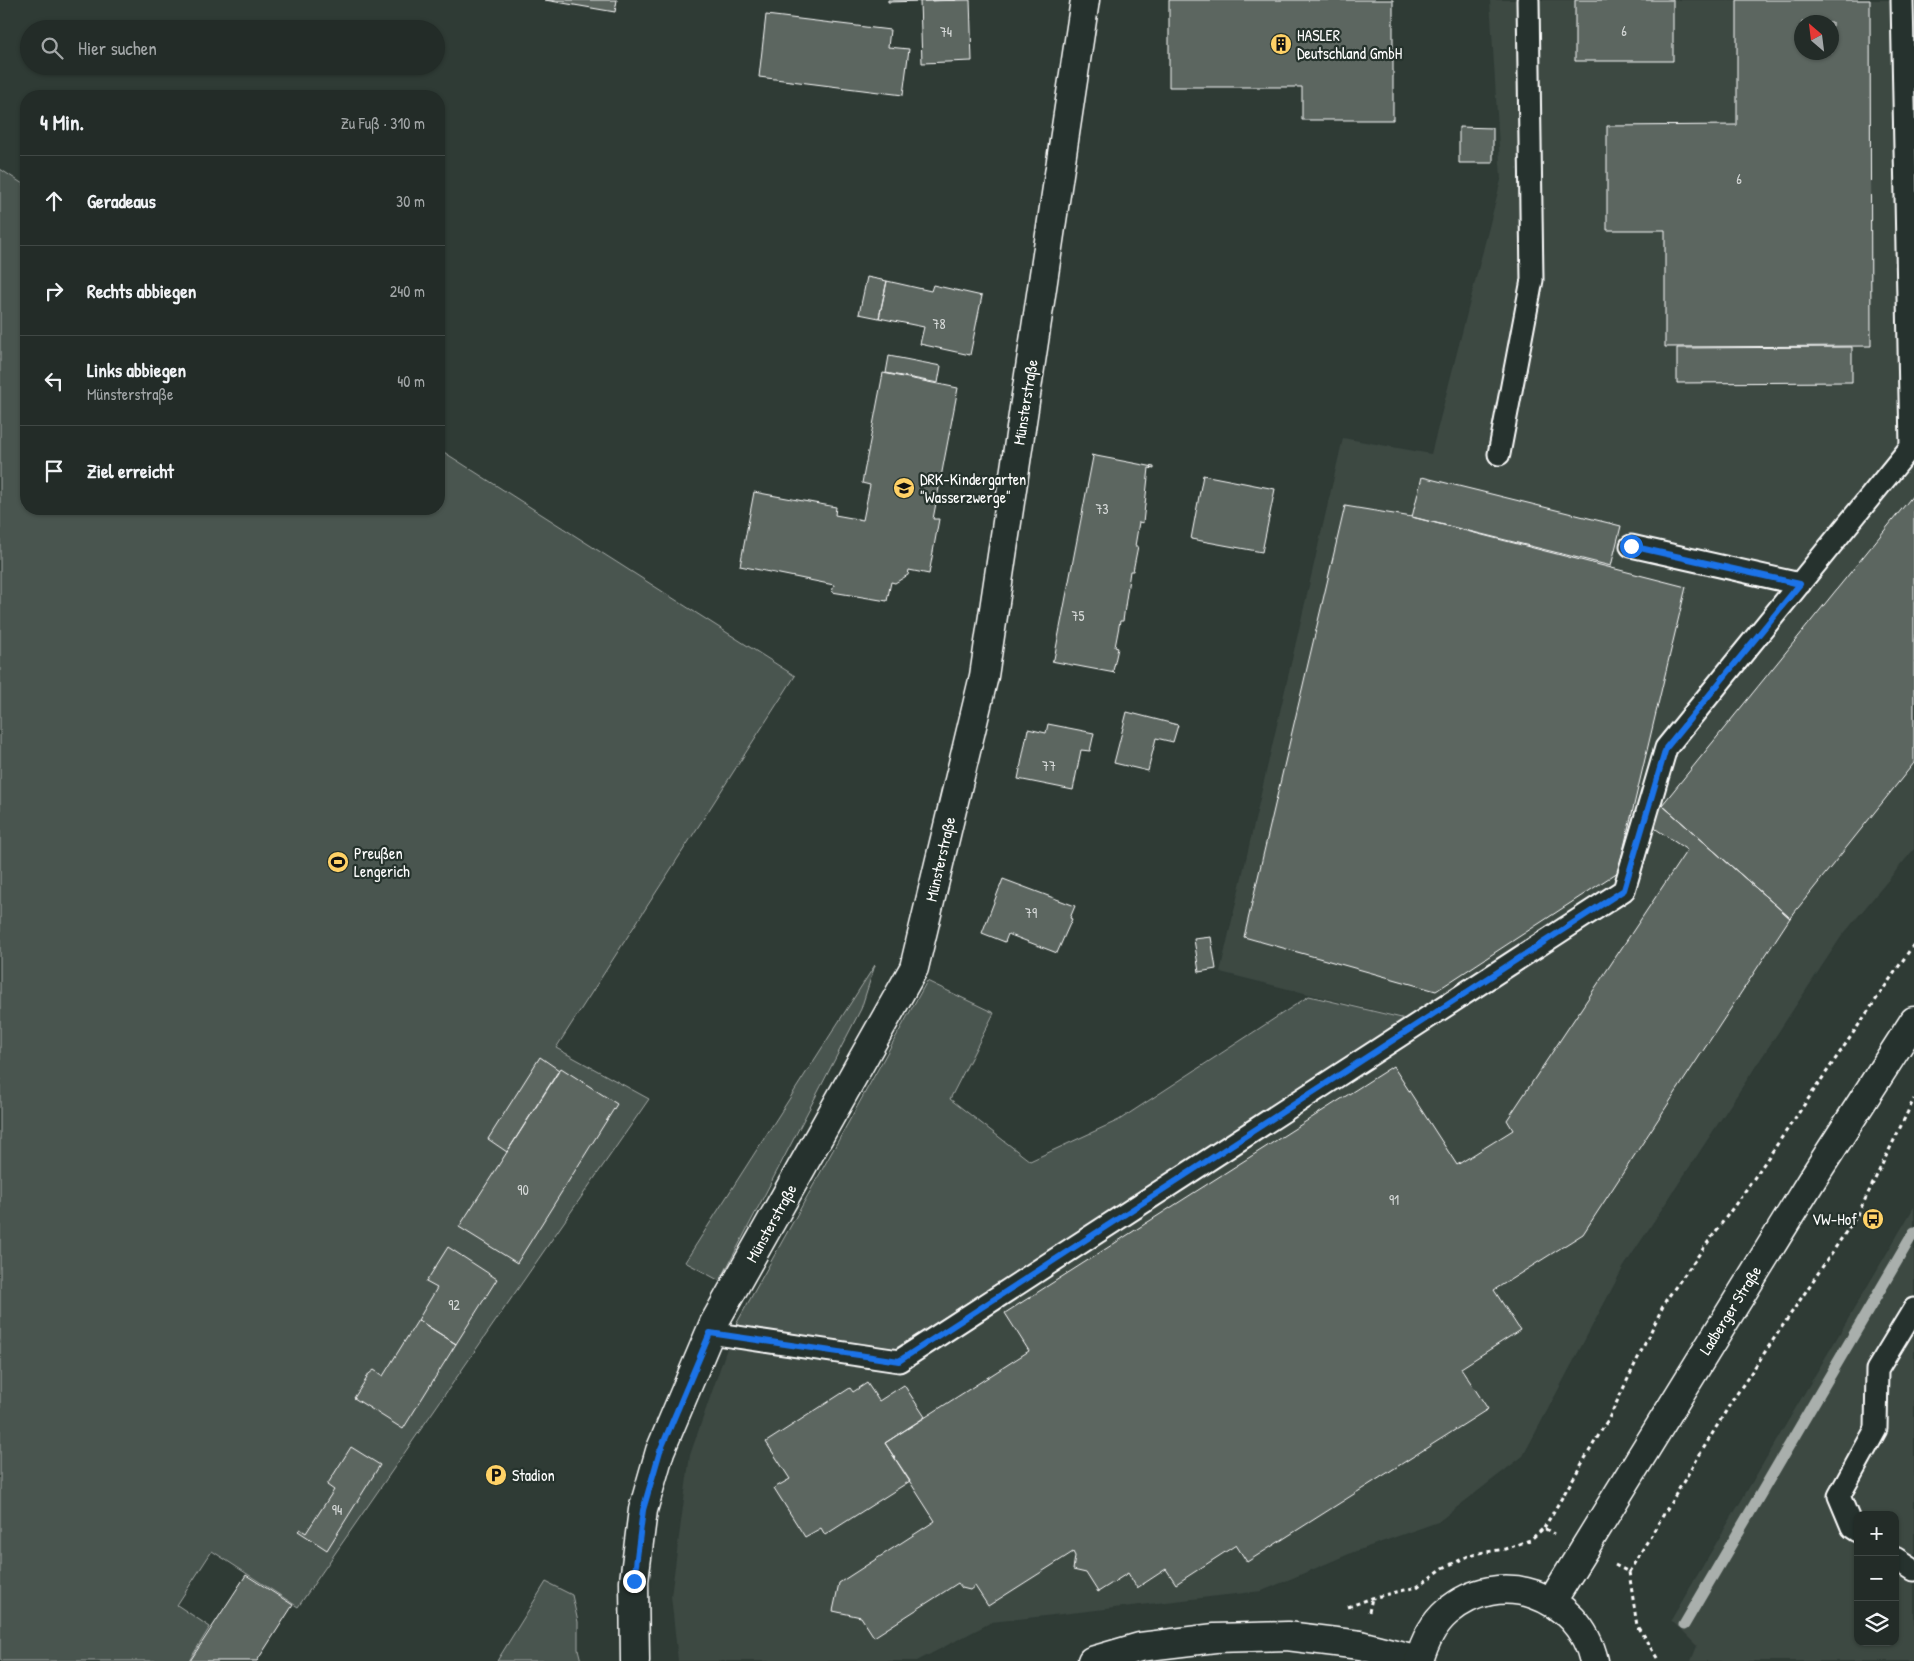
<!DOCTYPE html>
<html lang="de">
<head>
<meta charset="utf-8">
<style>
  body { margin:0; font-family:"Patrick Hand",sans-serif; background:#2b3430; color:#f1f3f6 }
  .controls { position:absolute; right:15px; bottom:15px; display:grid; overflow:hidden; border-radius:10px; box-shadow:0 1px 4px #0004 }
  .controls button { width:45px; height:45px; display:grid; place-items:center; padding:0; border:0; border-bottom:1px solid #404845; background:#232c28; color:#f1f3f6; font:25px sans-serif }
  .compass { position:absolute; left:1794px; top:15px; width:45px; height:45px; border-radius:50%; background:#232c28; box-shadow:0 1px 4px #0004; rotate:332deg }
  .stop { position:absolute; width:15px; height:15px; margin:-11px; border:4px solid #1a73e8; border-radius:50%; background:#fff }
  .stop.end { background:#1a73e8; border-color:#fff; box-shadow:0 1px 5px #0008 }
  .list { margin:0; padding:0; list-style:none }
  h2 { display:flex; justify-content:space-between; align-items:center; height:65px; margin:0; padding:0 20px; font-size:21px }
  h2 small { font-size:16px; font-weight:400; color:#a3a7a8 }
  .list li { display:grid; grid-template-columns:32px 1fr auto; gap:15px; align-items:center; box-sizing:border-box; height:90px; padding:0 20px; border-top:1px solid #404845 }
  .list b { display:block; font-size:19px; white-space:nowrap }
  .list p { margin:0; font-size:16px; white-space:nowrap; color:#a3a7a8 }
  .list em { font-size:16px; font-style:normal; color:#a3a7a8 }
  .icon { flex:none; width:28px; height:28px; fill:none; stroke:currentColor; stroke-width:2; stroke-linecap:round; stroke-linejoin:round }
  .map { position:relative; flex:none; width:1914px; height:1661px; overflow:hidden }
  .search { position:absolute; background:#232c28; box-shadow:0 1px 4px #0004; left:20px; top:20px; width:425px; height:55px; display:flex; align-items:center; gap:12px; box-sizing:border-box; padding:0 18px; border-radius:28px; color:#a3a7a8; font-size:19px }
  .panel { position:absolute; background:#232c28; box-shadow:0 1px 4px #0004; left:20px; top:90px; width:425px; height:425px; border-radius:20px }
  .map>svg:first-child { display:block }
  .built { fill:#3c4842; fill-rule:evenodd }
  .green { fill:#4a544f; stroke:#a4aaa7 }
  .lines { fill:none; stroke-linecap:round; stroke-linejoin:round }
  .stream { stroke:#a9afac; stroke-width:11 }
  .building { fill:#5b6661; stroke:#fff; fill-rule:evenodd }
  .service-casing { stroke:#fff; stroke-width:25 }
  .minor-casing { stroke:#fff; stroke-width:31 }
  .secondary-casing { stroke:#fff; stroke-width:31 }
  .path { stroke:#fff; stroke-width:3; stroke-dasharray:4 4; stroke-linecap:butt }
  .service { stroke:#26332d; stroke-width:21 }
  .minor { stroke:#26332d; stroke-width:28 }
  .secondary { stroke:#26332d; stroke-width:28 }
  .route { stroke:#1a73e8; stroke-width:6 }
  .labels { text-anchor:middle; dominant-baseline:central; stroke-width:4.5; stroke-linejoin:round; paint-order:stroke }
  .number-label { font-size:14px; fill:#d6d9d8 }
  .poi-label { font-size:16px; fill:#fff; stroke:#26332d; text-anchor:start }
  .street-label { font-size:16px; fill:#fff; stroke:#26332d }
</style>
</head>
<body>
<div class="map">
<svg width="1914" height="1661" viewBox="0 0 1914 1661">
  <rect width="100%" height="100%" fill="#2f3b35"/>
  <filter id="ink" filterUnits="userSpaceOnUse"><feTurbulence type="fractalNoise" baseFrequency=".02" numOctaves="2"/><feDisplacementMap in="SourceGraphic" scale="10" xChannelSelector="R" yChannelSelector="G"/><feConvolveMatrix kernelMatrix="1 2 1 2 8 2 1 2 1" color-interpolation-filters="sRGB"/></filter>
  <g filter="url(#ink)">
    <path class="built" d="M1490 0H1914V849L1841 937 1623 1268 1523 1456 1438 1522 1356 1551 1262 1591 992 1622 917 1661H678L671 1596 690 1455 734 1328 1409 1019 1220 972 1343 438 1431 454 1501 180ZM1802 22H1832V52H1802Z
      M1914 1207V1661H1691L1697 1646 1671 1620ZM1858 1515H1895V1642H1858Z"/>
    <path class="green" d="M0 169 26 186V509H439V449L795 676 556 1048 649 1099 298 1607 212 1551 177 1605 210 1627 189 1661H0Z
      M875 965 861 1009 720 1281 685 1262Z
      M927 981 994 1013 950 1099 1030 1161 1119 1120 1309 996 1410 1020 893 1350 734 1328Z
      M546 1582 572 1595 578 1622V1649L581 1661H497Z"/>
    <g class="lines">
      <path class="stream" d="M1684 1625 1914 1232"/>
    </g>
    <path class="building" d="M545 0H617L615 12Z
      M888 0H956L888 2Z
      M970 0 972 61 922 63 920 1Z
      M1169 0H1393V120H1302V87H1169Z
      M1575 0H1673V61H1575Z
      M1737 0H1870L1871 346 1665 347V230H1607V126L1737 125ZM1802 22H1832V52H1802Z
      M766 15 890 30 888 47 909 49 903 95 759 77Z
      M1459 127 1493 128V163H1459Z
      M867 277 887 281 879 318 859 314Z
      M887 281 931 291 933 285 982 296 970 355 920 344 924 327 879 318Z
      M1852 347V382L1677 383V348Z
      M889 356 941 366 938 383 886 373Z
      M883 373 958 388 933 519H939L929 574 909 570 908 575 895 583 891 582 887 601 832 592 834 585 740 566 754 492 836 507 835 515 863 520 870 485 862 483Z
      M1091 455 1154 467V469L1149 468 1143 523 1139 522 1135 546H1138L1133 571H1130L1123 621H1120L1115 647 1118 648 1113 671 1115 673 1051 661 1054 659 1093 457Z
      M1203 475 1275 489 1262 552 1191 539Z
      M1422 477 1621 526 1611 566 1412 517Z
      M1914 494V763L1790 918 1662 805Z
      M1345 506 1412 517 1686 587 1618 872 1436 991 1244 937Z
      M1127 712 1178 725 1173 742 1156 738 1148 771 1114 763Z
      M1048 724 1094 733 1090 751 1081 750 1073 790 1018 779 1028 729 1046 733Z
      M1662 805 1790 918 1583 1234 1494 1290 1520 1330 1461 1368 1488 1409 1247 1562 1236 1545 1176 1584 1166 1569 1137 1588 1128 1573 1098 1592 1086 1573 1073 1570 1075 1556 1073 1552 988 1606 975 1586 970 1590 962 1588 958 1583 874 1637 861 1617 833 1611 839 1583 935 1521 885 1443 1029 1351 1005 1313 1393 1066 1457 1165 1513 1130 1507 1120 1687 850 1647 823Z
      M1003 879 1075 906 1070 918 1072 919 1057 953 1008 934 1005 942 982 933Z
      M1211 937 1216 969 1199 972 1194 939Z
      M540 1057 559 1070 507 1152 488 1139Z
      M561 1068 617 1104 517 1263 459 1227Z
      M448 1247 497 1279 456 1344 418 1320 437 1288 426 1282Z
      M418 1320 456 1344 403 1429 354 1398 367 1378 365 1377 374 1370 383 1376Z
      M867 1383 879 1401 904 1385 925 1417 885 1443 910 1481 825 1535 821 1528 805 1537 774 1488 790 1479 766 1442 850 1388 853 1392Z
      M351 1447 380 1465 327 1550 298 1531 300 1529 306 1533 334 1490 327 1485Z
      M246 1575 293 1605 257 1661H190Z"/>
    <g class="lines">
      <g class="service-casing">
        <path id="service" d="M1902 0 1911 446
          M1499 454 1532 280 1528 0
          M1631 546 1800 584
          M710 1333 899 1361 1624 890 1666 748 1914 443
          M1858 1531 1852 1527 1839 1496 1876 1429 1877 1370 1914 1309
          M1895 1558 1914 1570"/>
      </g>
      <g class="minor-casing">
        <path id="minor" d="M635 1661 634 1581 643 1510 660 1451 714 1323 914 968 984 676 1085 0
          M1092 1661 1140 1647 1215 1638 1287 1636 1360 1645 1419 1660"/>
      </g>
      <g class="secondary-casing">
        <path id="secondary" d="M1552 1601 1813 1178 1914 1021
          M1419 1661C1424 1643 1433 1624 1447 1612 1500 1566 1579 1595 1594 1661"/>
      </g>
      <path class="path" d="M1544 1528 1610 1416 1666 1300 1748 1187 1914 944
        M1615 1565 1629 1572 1637 1626 1659 1661
        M1629 1572 1732 1401 1858 1214 1914 1099
        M1348 1607 1372 1598 1417 1587 1443 1568 1473 1554 1505 1549 1530 1540 1544 1528 1554 1534
        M1369 1612 1372 1598"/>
      <use href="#service" class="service"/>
      <use href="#minor" class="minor"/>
      <use href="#secondary" class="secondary"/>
    </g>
  </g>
  <g class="lines" filter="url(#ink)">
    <path class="route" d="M634 1581 643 1510 660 1451 710 1333 899 1361 1624 890 1666 748 1800 584 1631 546"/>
  </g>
  <defs>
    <g id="building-disc" transform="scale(1.125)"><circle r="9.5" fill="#ffd166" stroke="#26332d"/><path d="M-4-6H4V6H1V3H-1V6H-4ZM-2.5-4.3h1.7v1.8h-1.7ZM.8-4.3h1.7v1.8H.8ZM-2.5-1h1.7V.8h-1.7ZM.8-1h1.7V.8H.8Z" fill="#111"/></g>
    <g id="school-disc" transform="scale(1.125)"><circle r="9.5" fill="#ffd166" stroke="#26332d"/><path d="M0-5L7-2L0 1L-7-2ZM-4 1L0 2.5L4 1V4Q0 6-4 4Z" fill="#111"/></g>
    <g id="stadium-disc" transform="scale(1.125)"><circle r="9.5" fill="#ffd166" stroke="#26332d"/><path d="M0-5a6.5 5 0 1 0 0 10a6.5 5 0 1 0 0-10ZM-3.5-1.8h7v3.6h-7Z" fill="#111"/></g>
    <g id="bus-disc" transform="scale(1.125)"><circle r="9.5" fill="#ffd166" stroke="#26332d"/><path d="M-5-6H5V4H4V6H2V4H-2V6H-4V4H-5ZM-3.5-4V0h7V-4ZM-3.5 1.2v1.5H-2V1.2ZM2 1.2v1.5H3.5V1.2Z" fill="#111"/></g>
    <g id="parking-disc" transform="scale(1.125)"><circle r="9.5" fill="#ffd166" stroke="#26332d"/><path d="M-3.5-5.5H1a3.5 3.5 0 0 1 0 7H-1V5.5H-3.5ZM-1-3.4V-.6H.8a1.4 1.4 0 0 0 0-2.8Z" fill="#111"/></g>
  </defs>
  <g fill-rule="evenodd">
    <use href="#building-disc" x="1281" y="44"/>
    <use href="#school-disc" x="904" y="488"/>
    <use href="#stadium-disc" x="338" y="862"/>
    <use href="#bus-disc" x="1873" y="1219"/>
    <use href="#parking-disc" x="496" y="1475"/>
  </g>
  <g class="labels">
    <g class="number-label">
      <text x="1624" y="30">6</text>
      <text x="946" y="31">74</text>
      <text x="1739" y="178">6</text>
      <text x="939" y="323">78</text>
      <text x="1102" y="508">73</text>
      <text x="1078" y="615">75</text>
      <text x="1049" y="765">77</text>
      <text x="1031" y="912">79</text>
      <text x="523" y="1189">90</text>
      <text x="1394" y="1199">91</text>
      <text x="454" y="1304">92</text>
      <text x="337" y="1509">94</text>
    </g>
    <g class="poi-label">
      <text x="1297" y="35">HASLER<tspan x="1297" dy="18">Deutschland GmbH</tspan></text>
      <text x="920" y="479">DRK-Kindergarten<tspan x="920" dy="18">"Wasserzwerge"</tspan></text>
      <text x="354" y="853">Preußen<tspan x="354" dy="18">Lengerich</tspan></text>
      <text x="1857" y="1219" text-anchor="end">VW-Hof</text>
      <text x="512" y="1475">Stadion</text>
    </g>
    <g class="street-label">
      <text transform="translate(1025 402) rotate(-81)">Münsterstraße</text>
      <text transform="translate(940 859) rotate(-77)">Münsterstraße</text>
      <text transform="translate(771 1223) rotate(-61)">Münsterstraße</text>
      <text transform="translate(1730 1310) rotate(-58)">Ladberger Straße</text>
    </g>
  </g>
</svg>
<div class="controls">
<button>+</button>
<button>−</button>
<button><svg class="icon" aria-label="layers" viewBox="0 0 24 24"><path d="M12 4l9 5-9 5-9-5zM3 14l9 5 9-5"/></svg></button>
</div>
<svg class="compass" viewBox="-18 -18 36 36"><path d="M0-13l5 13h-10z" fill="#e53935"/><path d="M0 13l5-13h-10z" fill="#a3a7a8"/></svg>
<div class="stop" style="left:1631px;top:546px"></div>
<div class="stop end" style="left:634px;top:1581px"></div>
<div class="search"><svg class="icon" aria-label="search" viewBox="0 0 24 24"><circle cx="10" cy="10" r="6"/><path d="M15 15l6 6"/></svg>Hier suchen</div>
<section class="panel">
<h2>4 Min.<small>Zu Fuß · 310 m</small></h2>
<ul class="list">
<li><svg class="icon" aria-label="ahead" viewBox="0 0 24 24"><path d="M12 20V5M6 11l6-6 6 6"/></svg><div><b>Geradeaus</b></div><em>30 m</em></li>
<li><svg class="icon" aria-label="right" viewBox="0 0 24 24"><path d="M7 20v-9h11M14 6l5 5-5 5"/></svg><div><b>Rechts abbiegen</b></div><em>240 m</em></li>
<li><svg class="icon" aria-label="left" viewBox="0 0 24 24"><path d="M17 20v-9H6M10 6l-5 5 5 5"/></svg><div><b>Links abbiegen</b><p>Münsterstraße</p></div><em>40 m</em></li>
<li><svg class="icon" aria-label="arrive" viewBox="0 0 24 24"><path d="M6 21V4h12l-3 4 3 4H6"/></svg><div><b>Ziel erreicht</b></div></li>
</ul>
</section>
</div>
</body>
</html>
